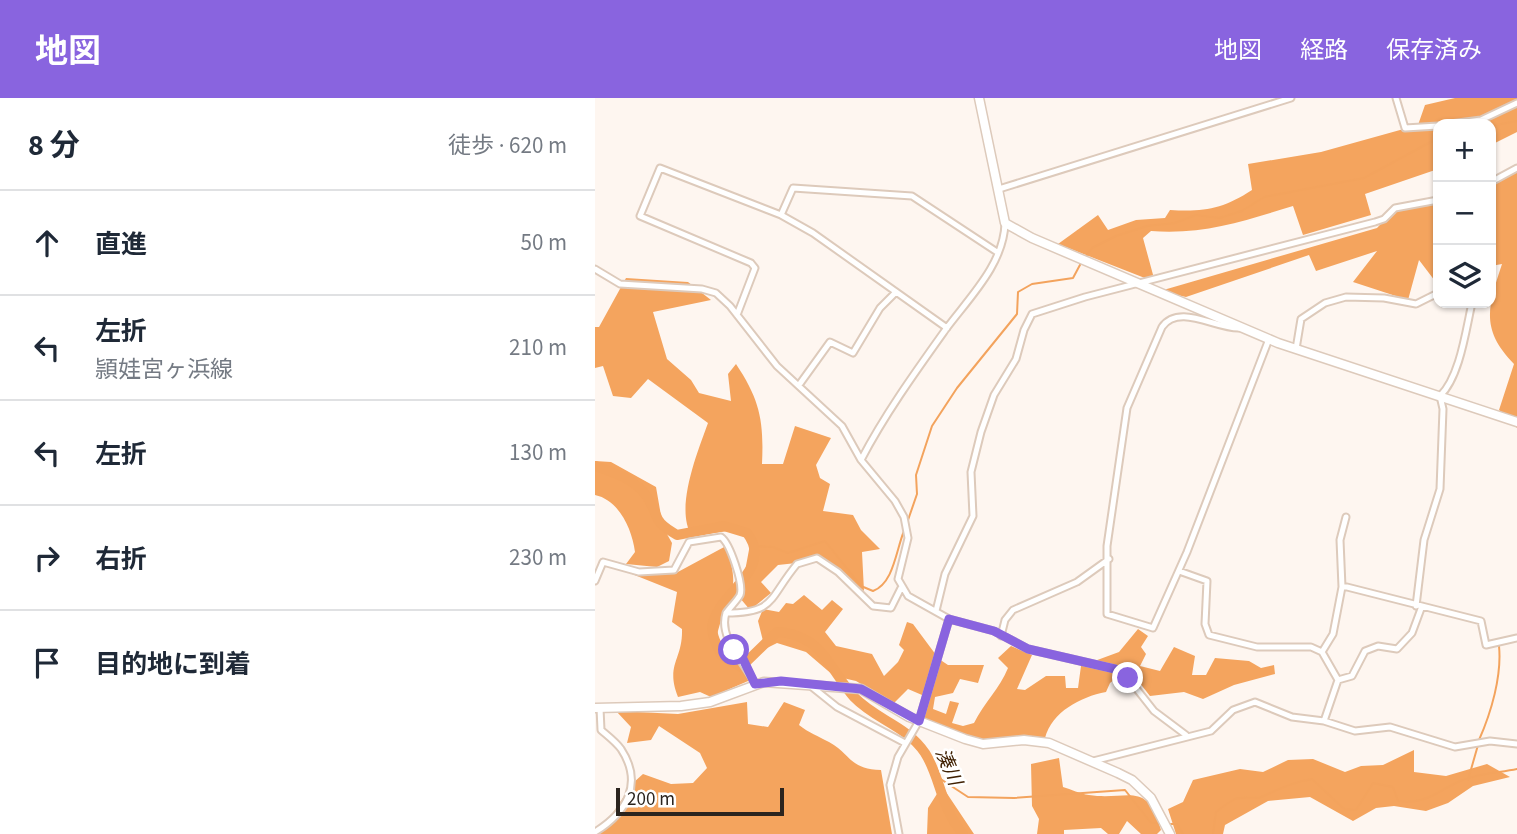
<!DOCTYPE html>
<html lang="ja">
<head>
<meta charset="utf-8">
<style>
  body { margin:0; font-family:"Source Sans 3","Noto Sans JP",sans-serif; background:#f6f6f7; color:#1f2937 }
  .controls { position:absolute; right:21px; top:21px; display:grid; overflow:hidden; border-radius:14px; box-shadow:0 2px 5px #0004 }
  .controls button { width:63px; height:63px; display:grid; place-items:center; padding:0; border:0; border-bottom:2px solid #e0e1e3; background:#fff; color:#1f2937; font:35px sans-serif }
  .scale { position:absolute; left:21px; bottom:18px; width:168px; box-sizing:border-box; padding-left:7px; border:4px solid #2b241e; border-top:0; font-size:19px; line-height:24px; white-space:nowrap; color:#2b241e; -webkit-text-stroke:5px #fff; paint-order:stroke }
  .stop { position:absolute; width:21px; height:21px; margin:-16px; border:5px solid #8964df; border-radius:50%; background:#fff }
  .stop.end { background:#8964df; border-color:#fff; box-shadow:0 2px 7px #0008 }
  .list { margin:0; padding:0; list-style:none }
  h2 { display:flex; justify-content:space-between; align-items:center; height:91px; margin:0; padding:0 28px; font-size:30px }
  h2 small { font-size:23px; font-weight:400; color:#747a83 }
  .list li { display:grid; grid-template-columns:46px 1fr auto; gap:21px; align-items:center; box-sizing:border-box; height:105px; padding:0 28px; border-top:2px solid #e0e1e3 }
  .list b { display:block; font-size:26px; white-space:nowrap }
  .list p { margin:0; font-size:23px; white-space:nowrap; color:#747a83 }
  .list em { font-size:23px; font-style:normal; color:#747a83 }
  .icon { flex:none; width:38px; height:38px; fill:none; stroke:currentColor; stroke-width:2; stroke-linecap:round; stroke-linejoin:round }
  .map { position:relative; flex:none; width:922px; height:736px; overflow:hidden }
  header { display:flex; align-items:center; gap:42px; box-sizing:border-box; height:98px; padding:0 35px; background:#8964df; color:#fff }
  header strong { font-size:33px }
  nav { display:flex; gap:38px; margin-inline-start:auto; font-size:24px }
  main { display:flex }
  aside { flex:1; background:#fff }
  .map>svg:first-child { display:block }
  .forest { fill:#f4a45e }
  .lines { fill:none; stroke-linecap:round; stroke-linejoin:round }
  .stream { stroke:#f3a35d; stroke-width:2 }
  .river { stroke:#f3a35d; stroke-width:10 }
  .street-casing { stroke:#ddcabb; stroke-width:9 }
  .secondary-casing { stroke:#ddcabb; stroke-width:11 }
  .street { stroke:#fff; stroke-width:5 }
  .secondary { stroke:#fff; stroke-width:8 }
  .route { stroke:#8964df; stroke-width:9 }
  .labels { text-anchor:middle; dominant-baseline:central; stroke-width:5; stroke-linejoin:round; paint-order:stroke }
  .water-label { font-size:19px; font-style:italic; fill:#3f2002; stroke:#fff }
</style>
</head>
<body>
<header>
<strong>地図</strong>
<nav><a>地図</a><a>経路</a><a>保存済み</a></nav>
</header>
<main>
<aside>
<h2>8 分<small>徒歩 · 620 m</small></h2>
<ul class="list">
<li><svg class="icon" aria-label="ahead" viewBox="0 0 24 24"><path d="M12 20V5M6 11l6-6 6 6"/></svg><div><b>直進</b></div><em>50 m</em></li>
<li><svg class="icon" aria-label="left" viewBox="0 0 24 24"><path d="M17 20v-9H6M10 6l-5 5 5 5"/></svg><div><b>左折</b><p>頴娃宮ヶ浜線</p></div><em>210 m</em></li>
<li><svg class="icon" aria-label="left" viewBox="0 0 24 24"><path d="M17 20v-9H6M10 6l-5 5 5 5"/></svg><div><b>左折</b></div><em>130 m</em></li>
<li><svg class="icon" aria-label="right" viewBox="0 0 24 24"><path d="M7 20v-9h11M14 6l5 5-5 5"/></svg><div><b>右折</b></div><em>230 m</em></li>
<li><svg class="icon" aria-label="arrive" viewBox="0 0 24 24"><path d="M6 21V4h12l-3 4 3 4H6"/></svg><div><b>目的地に到着</b></div></li>
</ul>
</aside>
<div class="map">
<svg width="922" height="736" viewBox="0 0 922 736">
  <rect width="100%" height="100%" fill="#fef6f0"/>
  <path class="forest" d="M860 0H922V34L896 47V26H843V71L770 96 776 117 708 137 698 108C649 123 609 137 556 133L548 140 560 184 463 146 503 117 513 132 541 122 570 120 575 112C609 114 628 111 657 92L653 66 726 54 823 27 830 7Z
    M922 71V330L904 312 919 266C885 231 893 209 907 166L896 168V87Z
    M843 105V182L840 183 824 162 813 202 758 184 782 153 721 173 714 157 591 199 565 193 782 130 797 114Z
    M31 180 93 184 116 202 58 214 72 261 96 282 104 295 136 303 133 276 141 266C165 302 169 323 167 366H188L200 328 236 340 221 367 225 380 235 386 228 413 258 417 266 432 285 451 267 454 269 493 229 462 183 467 166 484 176 495 155 512 145 500 156 441 133 433 97 438C79 411 103 353 113 325L53 281 36 300 18 298 8 268 0 270V229H4Z
    M0 363 16 364 61 389 68 429 77 445 74 463 62 469 31 466 40 454C37 431 24 402 0 397Z
    M131 448C147 496 133 493 122 537 132 556 148 563 160 580L116 599 105 594 83 599C70 566 88 562 87 531L77 524 82 494 37 476 81 475Z
    M209 497 227 512 237 502 248 511 230 534 241 548 277 556 289 578 303 564 309 552 304 547 312 524 318 526 344 561 353 567H389L383 585 365 581 358 595 340 599 338 611 351 616 355 603 364 605 357 625 368 628 379 625C389 605 405 590 413 570L403 560 416 548 437 557 422 591 430 592 451 578H470L471 590H483L486 568 524 554 543 531 553 538 546 549 551 556 545 568 565 573 579 549 600 558 597 577H611L620 560 654 563 666 570 679 567 680 576 639 587 608 601 589 594 555 598 544 584 528 575 515 585 511 594C485 599 457 614 450 640L431 638 388 643 328 621 327 597 313 591 299 605 261 583 239 578 211 554 182 545 170 551 163 523 168 511 184 514 191 505 198 506Z
    M152 604 153 626 173 629 189 604 210 612 204 627C214 635 223 638 234 644 257 657 254 671 286 672L297 736H0V730L9 728 38 685 48 676 76 686 98 685 112 670 105 655 64 628 56 642 32 645 36 629 21 613 83 616Z
    M819 652V674L851 678 892 666 915 679 878 688 853 705 831 713 799 708 781 710 758 723 715 699 673 703 630 727 628 736H581L573 711 588 704 598 682 645 671 668 674 693 662 718 661 750 674 766 668 788 667Z
    M464 660 468 689C476 691 485 696 494 697 533 703 552 681 566 732L562 736H546L532 723 524 736H513L506 730 469 732V736H442L444 721 437 708 436 666Z
    M347 688 379 736H332L333 710Z"/>
  <g class="lines">
    <path class="stream" d="M896 28 922 23
      M492 157 497 150 521 138 552 128 580 125 601 117 624 120 647 113 669 99 769 80 843 40
      M312 425 322 396 321 377 337 328 362 290 422 216 423 194 437 186 478 180 486 165
      M158 448 178 449 193 455 230 443 266 488 278 493C299 485 301 452 309 433
      M884 642C896 615 907 578 904 548
      M338 676 373 699 419 700 530 692 556 725H565
      M873 682 883 647
      M574 726H582L588 736
      M618 736 621 714C642 698 639 699 664 700 682 692 697 684 717 681L749 711 761 712 778 685 798 689 803 703C828 707 840 695 861 685 878 676 903 675 922 671"/>
    <path class="river" d="M0 368C19 375 41 381 52 399 66 421 56 422 82 437L129 428 152 435C181 473 120 495 117 530 117 539 123 549 126 557L146 569 182 534C195 534 205 538 216 545 232 556 245 584 259 599 281 622 311 627 330 655 346 680 345 709 368 736"/>
    <g class="street-casing">
      <path id="street" d="M801 0 810 30 843 28
        M855 26 886 22 922 5
        M896 84 922 70
        M404 91 696 0
        M186 117 198 90 317 98 402 154
        M0 171 25 186 107 191 121 195 135 208 182 268 247 328 266 362 300 403 309 419 313 440 303 481 313 498 354 521 399 533 433 551 520 571 533 580 559 613 591 637
        M142 217 160 170 156 165 45 118 65 70 186 117 218 135 352 230
        M644 230C621 231 584 205 567 229L532 310 512 448V516L558 530 592 454 674 241
        M701 251 706 221 730 205 751 199 789 200 821 206 843 195
        M204 287 235 244 258 255 285 210 300 195
        M266 362C290 316 321 273 351 231 374 200 409 166 410 125
        M584 473 612 483 610 526 614 537 662 549H716L727 554 743 582 729 623
        M0 483 8 464 44 474 79 472 94 444 126 439C135 445 149 487 145 497 142 503 135 509 131 515
        M747 489 745 442 751 419
        M821 508 829 442 845 391 848 311 845 298C865 279 871 231 877 205
        M341 513 350 476 378 418 376 374 386 334 399 297 421 261 429 232 437 216 490 199 780 124 789 121 800 110 843 102
        M406 538 410 522 418 512 482 484 514 461
        M727 554 738 536 747 489H752L886 523 891 547 922 540
        M743 582 757 578 770 553 783 548 802 551 817 535 827 508
        M160 586C150 564 123 541 131 515 181 515 173 501 202 466L222 460 243 474 278 508 296 510 306 490
        M217 589 242 609 310 645
        M498 663 616 633 638 612 660 604 697 619 729 623 760 633 795 629 860 649 895 643 922 646
        M0 734C31 715 49 686 26 651 21 644 13 638 6 632L5 610
        M304 736 295 687 303 659 324 623 354 521"/>
    </g>
    <g class="secondary-casing">
      <path id="secondary" d="M384 0 410 125 437 140 683 245 922 324
        M0 610 86 608 115 604 169 584 266 591 314 619 370 641 388 646 429 642 454 645 523 675 537 682 556 700 575 736"/>
    </g>
    <use href="#street" class="street"/>
    <use href="#secondary" class="secondary"/>
  </g>
  <g class="lines">
    <path class="route" d="M139 552 148 561 160 586 186 583 266 591 324 623 354 521 399 533 433 551 520 571 533 580"/>
  </g>
  <g class="labels">
    <g class="water-label">
      <text transform="translate(353 669) rotate(67)">湊川</text>
    </g>
  </g>
</svg>
<div class="controls">
<button>+</button>
<button>−</button>
<button><svg class="icon" aria-label="layers" viewBox="0 0 24 24"><path d="M12 4l9 5-9 5-9-5zM3 14l9 5 9-5"/></svg></button>
</div>
<div class="scale">200 m</div>
<div class="stop" style="left:139px;top:552px"></div>
<div class="stop end" style="left:533px;top:580px"></div>
</div>
</main>
</body>
</html>
